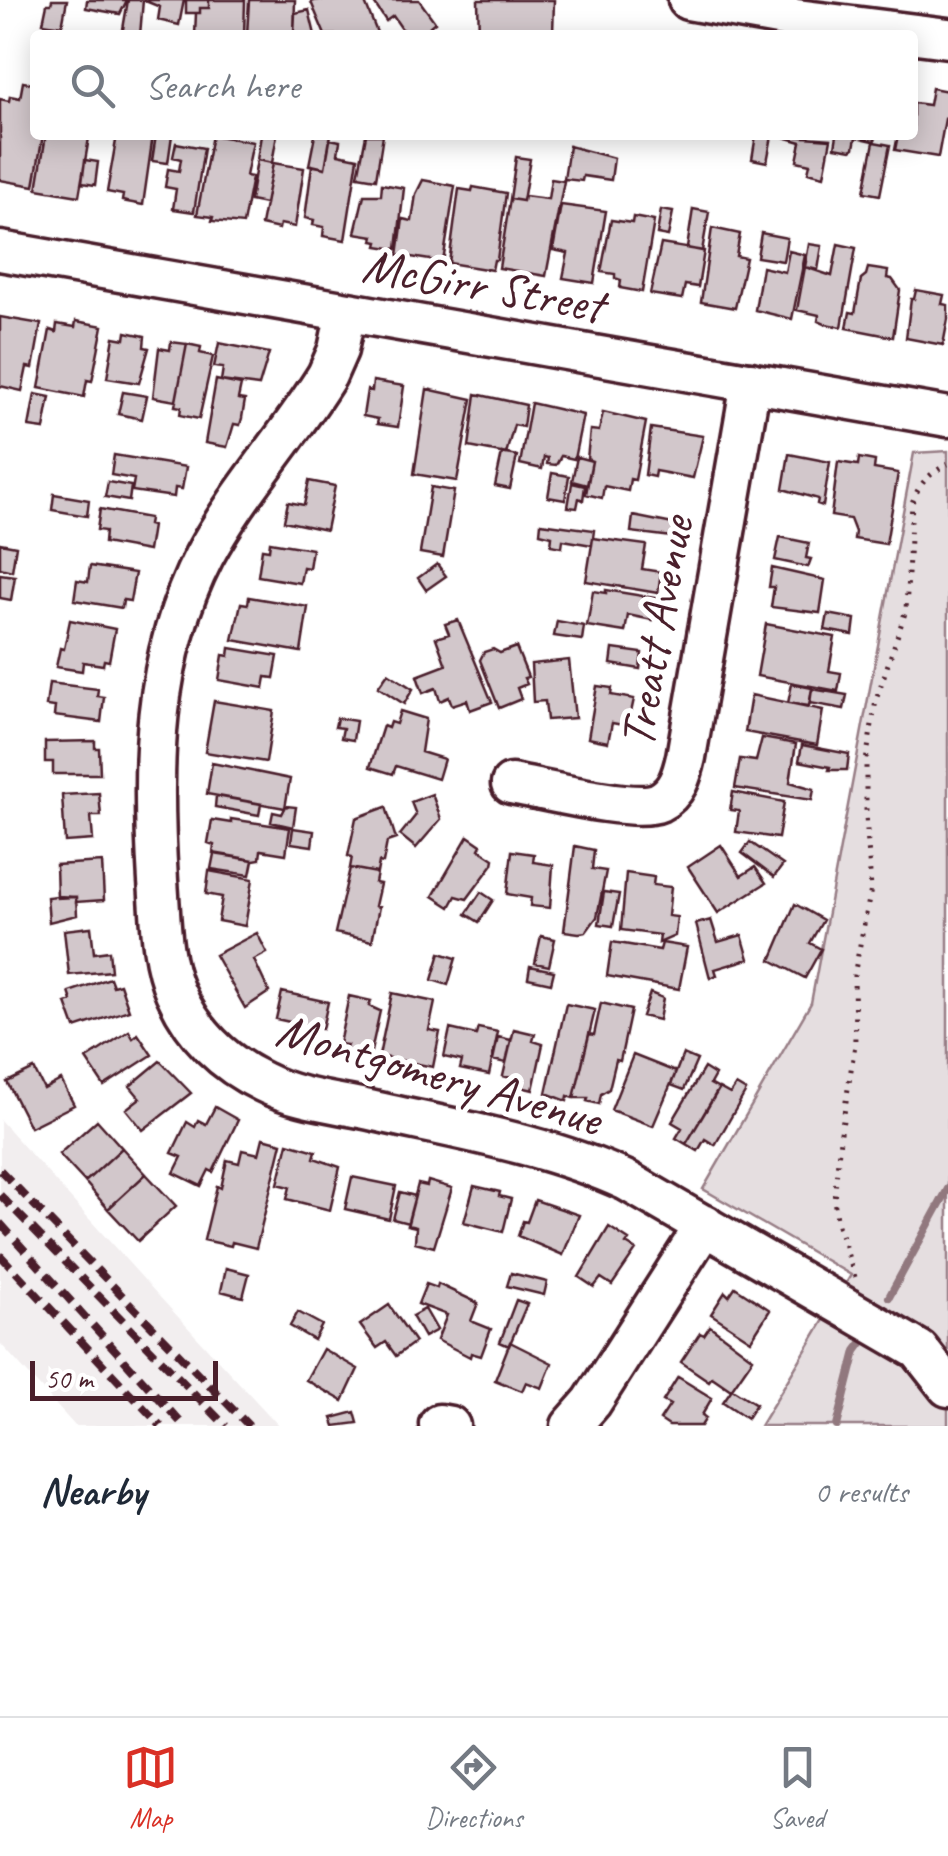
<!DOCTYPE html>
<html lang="en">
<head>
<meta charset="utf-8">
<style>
  body { margin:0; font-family:Caveat,sans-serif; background:#f2f2f3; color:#1f2937 }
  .scale { position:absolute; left:30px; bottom:25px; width:188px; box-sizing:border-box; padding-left:10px; border:5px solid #4a1f2b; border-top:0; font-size:28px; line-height:35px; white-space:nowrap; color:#4a1f2b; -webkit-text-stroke:8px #fff; paint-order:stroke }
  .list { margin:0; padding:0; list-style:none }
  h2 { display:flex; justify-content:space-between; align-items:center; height:130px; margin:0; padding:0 40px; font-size:42px }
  h2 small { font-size:32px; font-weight:400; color:#747a83 }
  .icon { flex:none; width:55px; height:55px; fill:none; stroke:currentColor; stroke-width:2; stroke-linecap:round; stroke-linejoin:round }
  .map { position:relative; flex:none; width:948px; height:1426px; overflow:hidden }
  .search { position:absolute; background:#fff; box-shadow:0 5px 25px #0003; left:30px; right:30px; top:30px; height:110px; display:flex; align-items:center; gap:25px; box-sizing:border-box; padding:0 35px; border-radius:10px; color:#747a83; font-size:38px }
  .sheet { height:290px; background:#fff }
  nav { display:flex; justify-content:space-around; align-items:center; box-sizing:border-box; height:140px; border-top:2px solid #e0e1e3; background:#fff; font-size:28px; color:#747a83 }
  nav a { display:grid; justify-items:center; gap:5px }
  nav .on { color:#d93025 }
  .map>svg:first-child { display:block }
  .built { fill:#f2eeef }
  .green { fill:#e5dee0; stroke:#987e86; stroke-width:2.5 }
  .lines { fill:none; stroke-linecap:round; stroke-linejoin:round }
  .stream { stroke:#91787e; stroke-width:8 }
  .building { fill:#d2c7cb; stroke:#4a1f2b; stroke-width:2.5 }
  .minor-casing { stroke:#4a1f2b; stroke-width:45 }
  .path { stroke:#4a1f2b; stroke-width:5; stroke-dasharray:2.5 8; stroke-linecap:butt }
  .minor { stroke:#fff; stroke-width:38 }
  .rail { stroke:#4a1f2b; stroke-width:8; stroke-dasharray:15 8; stroke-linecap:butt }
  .labels { text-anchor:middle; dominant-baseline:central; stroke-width:10; stroke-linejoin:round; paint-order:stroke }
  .street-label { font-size:50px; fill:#4a1f2b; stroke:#fff }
</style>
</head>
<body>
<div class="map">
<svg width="948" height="1426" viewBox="0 0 948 1426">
  <rect width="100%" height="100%" fill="#fff"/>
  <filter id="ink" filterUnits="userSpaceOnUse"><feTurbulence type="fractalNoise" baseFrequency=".01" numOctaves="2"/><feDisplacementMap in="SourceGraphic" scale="20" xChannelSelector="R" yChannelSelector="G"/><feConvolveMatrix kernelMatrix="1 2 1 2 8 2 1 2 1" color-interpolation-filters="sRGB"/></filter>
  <g filter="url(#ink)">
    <path class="built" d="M0 1120 156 1293 279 1426H75L0 1343Z"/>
    <path class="green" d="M948 451V1426H760L851 1275 703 1189 811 1003 914 453Z"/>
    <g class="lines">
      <path class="stream" d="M889 1297 948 1189
        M837 1426 856 1351 862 1343"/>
    </g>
    <path class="building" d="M52 0H67L62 26 43 23 47 4H51Z
      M87 0H127L120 14 86 8Z
      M128 0H143L140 35H122Z
      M143 0H184L179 25 158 20 160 7Z
      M186 0H209V8H200V13H186Z
      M209 0H245L244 35H195L196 13H200V8H209Z
      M249 0H295L294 35H247Z
      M317 0H364L378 35H325L311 2Z
      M372 0H419L435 22 430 26 434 30 427 35H406L393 16 386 21Z
      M478 0H554L553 34 479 35Z
      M309 10 315 35H294L295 13Z
      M23 82 35 84V135H43L34 186 0 180V99L9 101 10 96 20 98Z
      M932 88 948 91V120L945 119 938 157 895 150 898 135H913V103L929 105Z
      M46 135 89 138 79 196 37 189Z
      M117 135H153L143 205 122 201 123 195 107 192Z
      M156 135H172L168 163 152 161Z
      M212 135 253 142 246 176 252 177 243 224 212 221 213 217 197 215Z
      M261 135H277L272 163 257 160Z
      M315 135H331L325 168 309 165Z
      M366 135H383L376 179 358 176Z
      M756 135 772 136 767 162 752 159Z
      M777 135 831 139 824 176 808 172 810 164 797 161 801 142Z
      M837 135H878L874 141 856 137 854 148 851 150 835 147Z
      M330 139 340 141 338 154 358 158 345 240 323 236 324 227 313 225 314 220 305 218 312 165 325 168Z
      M874 142 890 145 880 195 864 192Z
      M176 143 204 148 194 212 173 209 176 189 165 187 168 169 179 171 181 159 173 157Z
      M569 146 614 158 611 180 583 176 582 181 564 179Z
      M516 157 530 159 523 201 510 199Z
      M85 160 98 162 95 185 82 183Z
      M257 160 273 163 265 204 250 201Z
      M273 163 304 168 295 227 280 224 279 229 261 225Z
      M551 179 564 181 546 276 499 268 510 199 523 201 524 196 548 199Z
      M423 180 455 186 443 262 398 255 403 219 412 221 416 194Z
      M382 184 404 188 397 249 377 246 378 242 373 241 374 236 355 233 364 195H381Z
      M473 187 506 193 497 260H494L492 270 449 263 459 189 472 191Z
      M561 205 606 211 594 283 563 278 568 253 553 250Z
      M693 209 709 212 702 251 687 248Z
      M661 210 673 212 668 236 657 234Z
      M633 217 654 221 642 292 620 288 621 280 615 278V274L601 272 611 220 632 223Z
      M712 228 740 234 736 256 746 258 735 308 701 302Z
      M761 233 787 238 783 261 757 257Z
      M661 244 704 251 698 287 685 285 682 299 650 294Z
      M809 244 822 246 818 270 805 267Z
      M838 244 856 248 842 327 825 324 818 321 819 315 797 310 805 267 832 276Z
      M789 251 805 255 792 319 755 310 762 267 785 272Z
      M868 268 888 271 887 278 892 279 900 290 893 337 847 328 850 312 855 313 861 279 866 275Z
      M916 290 944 295 942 304 948 305V319L943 345 906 338 911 299H914Z
      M0 317 41 324 33 368 27 367 22 391 0 386Z
      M76 321 103 326 92 381 87 380 84 397 39 388 50 330 56 332 57 324 75 327Z
      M126 332 145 336 144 347 149 348 139 383 107 378 114 337 125 339Z
      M171 342 187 344 176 401 153 397 159 348 170 350Z
      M219 343 269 353 259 386 221 381 223 368 214 367Z
      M187 344 201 347 200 353 213 356 199 419 180 415 181 407 175 406Z
      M216 380 241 385 238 399 245 400 242 418 240 425 234 424 227 447 205 443Z
      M373 381 404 386 398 427 377 424 378 419 363 416 367 390 372 391Z
      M427 389 472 399 457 481 414 474Z
      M123 392 147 396 142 419 118 414Z
      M35 394 50 397 44 429 29 427Z
      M476 394 526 405 523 427 514 425 506 454 469 447Z
      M531 403 583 415 574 459 561 456 556 465 547 464 548 458 544 457 542 469 520 464Z
      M603 412 646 422 635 480 630 479 628 491 604 486 602 498 586 494 592 461 587 459 590 430 599 431Z
      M651 428 703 436 693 478 655 471 654 477 645 475Z
      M502 453 517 456 510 489 495 486Z
      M789 454 830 462 823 506 817 504 818 499 783 489Z
      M114 455 186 467 182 489 175 488 174 497 132 491 134 479 111 475Z
      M577 457 592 461 587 485 572 481Z
      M859 458 875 461 874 469 898 473 886 544 854 539 855 532 850 519 831 516 838 462 858 465Z
      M552 473 569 476 565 500 548 497Z
      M309 481 335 486 326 530 284 521 288 502 304 505Z
      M108 482 131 486 129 501 105 497Z
      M572 483 585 486 583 500 579 498 577 508 568 507Z
      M431 487 454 491 443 557 420 553Z
      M54 494 89 500 87 516 52 510Z
      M100 509 149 518 148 525 152 526 148 551 104 543 105 531 97 530Z
      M633 516 683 526 681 538 631 532Z
      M541 523 594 530 592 545 563 540 562 547 551 545 552 536 540 533Z
      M780 537 809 543 806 558 811 559 808 567 775 560Z
      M593 538 646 545 642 569 661 572 658 593 586 581Z
      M270 542 312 549 309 568 303 567 300 583 258 576 262 549 269 550Z
      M0 543 16 546 12 571 0 568Z
      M437 564 446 576 426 590 418 578Z
      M90 566 135 573 130 601 123 600 122 608 74 600 77 580 88 582Z
      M772 568 825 580 820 613 771 607 774 587H769Z
      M0 574 15 576 11 600 0 598Z
      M606 590 655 598 652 620 628 615 625 632 587 626 593 591 606 593Z
      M249 597 308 607 301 652 233 640 241 603 248 604Z
      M828 614 855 619 853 635 825 630Z
      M70 620 115 629 109 661 104 660 103 665 83 662 82 671 56 667 60 648 64 649Z
      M458 620 492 702 470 710 467 700 452 705 449 697 440 701 436 688 423 693 417 676 446 665 436 638 449 634 445 624Z
      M557 621 584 626 582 640 554 636Z
      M766 624 835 637 829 671 841 673 838 691 757 676Z
      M516 647 528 677 524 678 527 684 517 688 521 699 499 708 480 660 484 652 493 649 500 653Z
      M230 648 278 656 274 678 266 677 264 688 219 680 223 655 229 656Z
      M613 649 642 653 640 669 611 664Z
      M569 660 575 718 547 720 545 701 533 702 531 664Z
      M388 673 413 689 404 704 378 687Z
      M49 683 98 689 97 696 104 697 101 722 54 716 55 707 46 706Z
      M792 684 812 688 809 706 788 703Z
      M597 686 612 688 611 695 634 699 628 726 612 723 608 742 588 738Z
      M812 689 847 695 844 709 810 703Z
      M751 695 823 710 817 745 745 732Z
      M214 701 274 711 266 762 205 752Z
      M400 711 426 719 421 752 444 759 438 779 396 766 393 774 370 767 383 726 388 728 390 722 396 724Z
      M337 718 356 721 353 740 341 738 343 728 335 727Z
      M762 738 796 744 790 782 814 789 812 800 735 788 740 759 756 761Z
      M95 741V748H99L100 774H53V762H45V742Z
      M802 745 849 754 847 770H829L830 767 799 761Z
      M212 763 290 779 285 808 207 794Z
      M733 792 784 802 778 838 736 832 739 811 730 810Z
      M99 793 101 816H91L93 840 65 842 62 795Z
      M432 794 441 819 416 848 400 835 416 815 411 802Z
      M216 796 261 804 259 815 215 807Z
      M286 806 296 807 293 827 271 822 273 812 282 814Z
      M386 807 396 839 387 842 383 863 379 862 377 873 350 868 352 857 348 856 356 818Z
      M231 819 290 828 286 854 261 850 260 859 254 860 213 853 214 845 208 843 212 820 231 823Z
      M293 828 314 831 312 846 291 843Z
      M468 836 481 845 479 849 494 859 493 864 467 899 456 896 450 907 433 896Z
      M750 842 783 865 774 877 742 853Z
      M721 845 741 876 755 867 766 883 718 913 688 867Z
      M575 846 594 850 592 869 606 871 597 917 586 932 579 933 564 931Z
      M512 851 534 854 533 862 553 865 550 908 530 906 531 898 507 894Z
      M214 854 253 860 250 875 211 869Z
      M102 862 104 900 76 902V897L57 898 56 865Z
      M350 868 377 873 375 883 380 884 375 906 379 907 372 941 335 933Z
      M209 871 253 879 245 926 218 921 222 897 206 894Z
      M626 873 654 877 653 885 671 887 668 916 677 917 675 936 659 943 660 935 621 930Z
      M481 892 493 900 479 922 466 914Z
      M604 892 619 894 613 926 599 924Z
      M57 896 76 897 77 915 49 922 47 897Z
      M795 904 823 920 810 943 821 949 805 978 771 960Z
      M711 920 718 942 742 935 749 959 715 969 717 975 710 978 696 924Z
      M91 927 94 953 109 951 111 971 69 975 64 930Z
      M257 933 267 953 254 960 269 992 245 1008 215 955Z
      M541 936 555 939 549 966 535 963Z
      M612 942 660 950 662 943 687 947 679 989 607 976Z
      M440 953 456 958 448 985 432 980Z
      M530 966 554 971 551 983 528 978Z
      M110 978 113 986 120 984 129 1010 75 1028 66 1003 72 1001 69 992Z
      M282 992 328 1002 322 1029 276 1019Z
      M392 993 435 1002 429 1030 440 1032 433 1067 379 1056Z
      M650 993 663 998 659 1020 642 1016Z
      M349 996 371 1001 369 1006 380 1011 370 1056 345 1051 347 1045 339 1044Z
      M601 1003 631 1010 620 1061 616 1060 609 1089 601 1094 599 1104 587 1101 588 1098H574L589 1034 594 1035Z
      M566 1004 595 1010 574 1098 568 1096 567 1101 546 1093Z
      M478 1028 498 1032 489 1075 460 1069 462 1061 444 1057 450 1029 476 1035Z
      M514 1029 535 1034 533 1041 543 1044 533 1090 509 1084 511 1078 503 1076Z
      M129 1031 133 1038 138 1034 152 1055 104 1086 86 1059Z
      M498 1037 511 1040 506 1063 493 1060Z
      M683 1054 697 1060 684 1090 671 1085Z
      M633 1055 676 1072 653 1126 611 1110Z
      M160 1061 191 1093 143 1130 126 1109 140 1098 130 1086Z
      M704 1068 715 1075 710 1084 719 1089 686 1144 676 1138 682 1128 672 1122Z
      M34 1069 44 1089 61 1080 74 1105 30 1127 7 1082Z
      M736 1085 746 1091 715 1145 705 1139 698 1151 686 1144 719 1088 730 1094Z
      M215 1107 238 1120 213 1172 209 1170 201 1186 174 1173 182 1157 172 1153 187 1122 195 1127 198 1120 206 1124Z
      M97 1120 122 1148 85 1182 59 1154Z
      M263 1138 282 1143 256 1248 232 1242 231 1246 204 1240 217 1186 221 1188 227 1160 239 1163 242 1150 259 1154Z
      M288 1143 316 1151 314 1158 340 1167 330 1210 287 1199 290 1187 278 1184Z
      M122 1148 146 1174 108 1209 85 1182Z
      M146 1174 176 1206 138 1241 108 1209Z
      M352 1177 396 1186 389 1219 345 1209Z
      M428 1181 452 1188 434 1247 415 1242 416 1227 407 1225 418 1184 427 1186Z
      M474 1186 500 1192 499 1196 511 1199 503 1232 464 1222Z
      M400 1192 415 1196 408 1223 393 1219Z
      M535 1200 579 1215 563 1255 518 1236 523 1221 527 1222Z
      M609 1227 629 1240 626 1244 636 1250 612 1285 601 1278 594 1287 579 1277Z
      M226 1268 249 1274 243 1297 221 1291Z
      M511 1273 547 1282 544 1295 507 1286Z
      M426 1284 437 1288 438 1284 478 1303 471 1321 491 1329 481 1356 471 1353 470 1357 437 1340 447 1315 418 1304Z
      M735 1287 770 1310 751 1340 711 1314 725 1292 729 1296Z
      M516 1300 527 1304 509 1346 500 1342Z
      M389 1305 415 1342 396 1356 386 1342 377 1348 360 1325Z
      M425 1309 437 1330 424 1337 412 1316Z
      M298 1312 322 1325 314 1340 290 1326Z
      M710 1326 753 1358 731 1390 712 1377 709 1381 681 1362 700 1333 704 1335Z
      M510 1342 552 1363 542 1388 526 1382 522 1391 495 1380Z
      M323 1349 358 1369 343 1401 306 1380Z
      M678 1377 712 1398 702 1415 706 1418 701 1426H669L660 1420 670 1405 663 1401Z
      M732 1389 756 1404 747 1418 723 1402Z
      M355 1412 358 1423 335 1426 332 1418Z"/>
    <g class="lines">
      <g class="minor-casing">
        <path id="minor" d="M688 0 789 18 948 38
          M0 251 948 417
          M346 312 338 350 327 375C289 437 238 492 204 556 151 659 151 769 158 881 161 918 160 957 175 992 193 1033 223 1063 263 1082 294 1098 331 1102 365 1109 453 1129 544 1143 627 1181L919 1350 948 1387
          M511 784C541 789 635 813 659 802 677 793 682 775 686 757L751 382
          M439 1424 450 1426
          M571 1426 592 1402 705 1225"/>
      </g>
      <path class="path" d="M855 1277 838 1225 834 1200 840 1139 855 1045 854 975 871 889 866 816V761L876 700 906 610 912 503C919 483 930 473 948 464"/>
      <use href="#minor" class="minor"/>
      <path class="rail" d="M0 1170 249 1426
        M0 1195 226 1426
        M0 1223 184 1426
        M0 1255 161 1426"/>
    </g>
  </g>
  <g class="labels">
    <g class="street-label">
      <text transform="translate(483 285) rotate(10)">McGirr Street</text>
      <text transform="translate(656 632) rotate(-80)">Treatt Avenue</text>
      <text transform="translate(439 1074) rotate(16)">Montgomery Avenue</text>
    </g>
  </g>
</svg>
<div class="scale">50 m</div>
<div class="search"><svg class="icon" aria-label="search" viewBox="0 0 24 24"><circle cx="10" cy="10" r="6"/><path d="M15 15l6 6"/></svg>Search here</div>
</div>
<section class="sheet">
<h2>Nearby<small>0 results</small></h2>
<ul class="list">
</ul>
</section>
<nav>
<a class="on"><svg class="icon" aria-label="map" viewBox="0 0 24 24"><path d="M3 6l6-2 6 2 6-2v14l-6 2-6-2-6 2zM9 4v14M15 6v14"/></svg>Map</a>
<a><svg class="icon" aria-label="directions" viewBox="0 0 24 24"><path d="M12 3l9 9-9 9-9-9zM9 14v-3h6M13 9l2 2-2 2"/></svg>Directions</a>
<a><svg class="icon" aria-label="saved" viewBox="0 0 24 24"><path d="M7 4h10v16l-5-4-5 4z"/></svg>Saved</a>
</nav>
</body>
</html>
